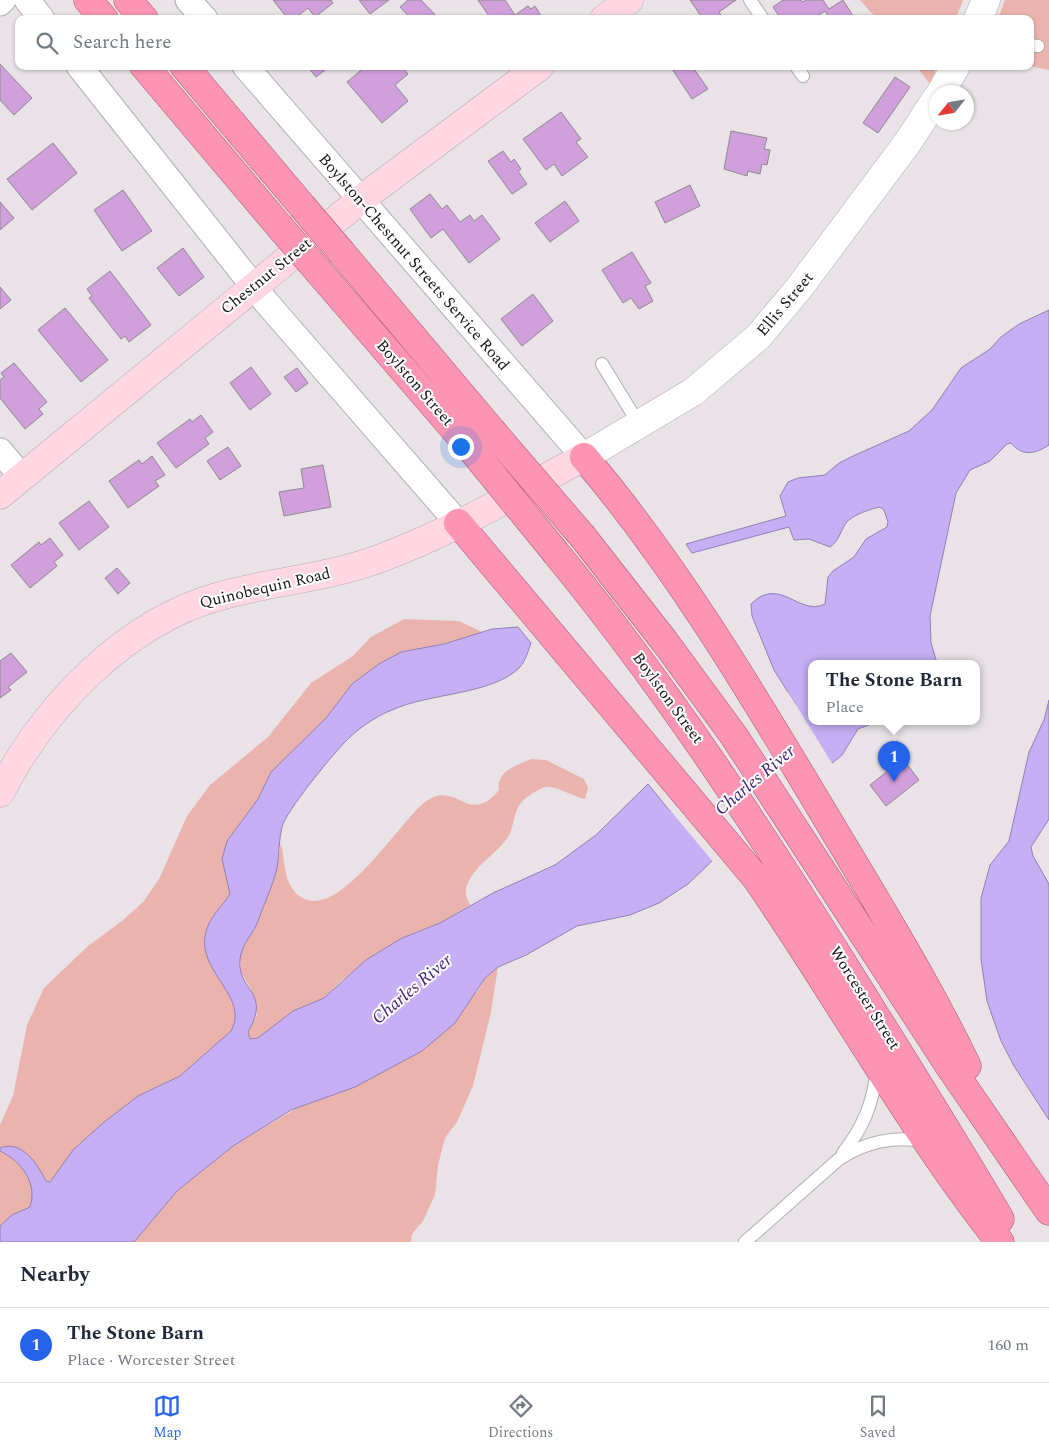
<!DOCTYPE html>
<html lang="en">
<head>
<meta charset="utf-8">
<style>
  body { margin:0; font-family:Spectral,serif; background:#f6f6f7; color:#1f2937 }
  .compass { position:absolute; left:929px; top:85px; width:45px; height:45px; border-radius:50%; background:#fff; box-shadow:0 1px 4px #0004; rotate:239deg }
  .you { position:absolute; left:460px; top:446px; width:18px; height:18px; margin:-12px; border:4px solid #fff; border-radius:50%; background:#1a73e8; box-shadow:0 0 0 8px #1a73e833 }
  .badge { display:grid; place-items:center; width:32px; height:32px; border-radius:50%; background:#2563eb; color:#fff; font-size:16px; font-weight:700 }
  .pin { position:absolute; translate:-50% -41px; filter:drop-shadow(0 1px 2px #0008) }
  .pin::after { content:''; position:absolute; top:26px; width:18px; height:15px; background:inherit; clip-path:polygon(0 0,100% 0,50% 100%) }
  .popup { position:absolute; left:808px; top:660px; width:172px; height:65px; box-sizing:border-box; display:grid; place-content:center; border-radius:10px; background:#fff; filter:drop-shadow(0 1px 4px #0005); font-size:16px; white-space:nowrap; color:#747a83 }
  .popup b { font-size:19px; color:#1f2937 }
  .popup::after { content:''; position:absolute; left:50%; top:100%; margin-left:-10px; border:10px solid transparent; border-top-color:#fff }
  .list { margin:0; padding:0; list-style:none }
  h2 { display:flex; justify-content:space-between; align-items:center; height:65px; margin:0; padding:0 20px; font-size:21px }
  h2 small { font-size:16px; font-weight:400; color:#747a83 }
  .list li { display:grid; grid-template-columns:32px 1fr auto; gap:15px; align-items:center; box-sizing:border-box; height:75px; padding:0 20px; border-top:1px solid #e0e1e3 }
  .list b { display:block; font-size:19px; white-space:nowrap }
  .list p { margin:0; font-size:16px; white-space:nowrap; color:#747a83 }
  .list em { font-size:16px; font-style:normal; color:#747a83 }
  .icon { flex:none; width:28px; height:28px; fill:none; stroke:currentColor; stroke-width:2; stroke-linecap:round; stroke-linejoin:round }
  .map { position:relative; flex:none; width:1049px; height:1242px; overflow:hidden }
  .search { position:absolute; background:#fff; box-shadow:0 1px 4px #0004; left:15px; right:15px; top:15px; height:55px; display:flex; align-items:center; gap:12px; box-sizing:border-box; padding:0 18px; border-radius:10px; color:#747a83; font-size:19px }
  .sheet { height:140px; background:#fff }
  nav { display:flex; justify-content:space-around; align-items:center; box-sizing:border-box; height:70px; border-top:1px solid #e0e1e3; background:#fff; font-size:14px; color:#747a83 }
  nav a { display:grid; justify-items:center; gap:2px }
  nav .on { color:#2563eb }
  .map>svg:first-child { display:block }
  .green { fill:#eab3ae }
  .water { fill:#c6aff4; stroke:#9180b1 }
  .pier { fill:#e9e3e7 }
  .building { fill:#d19fdb; stroke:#8d8a8e }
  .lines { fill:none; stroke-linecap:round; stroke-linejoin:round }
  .service-casing { stroke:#b2adb0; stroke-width:14 }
  .minor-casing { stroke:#b2adb0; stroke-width:27 }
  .tertiary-casing { stroke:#b2adb0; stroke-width:29 }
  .secondary-casing { stroke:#b2adb0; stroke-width:29 }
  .trunk-casing { stroke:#ab566f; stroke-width:29 }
  .service { stroke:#fff; stroke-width:12 }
  .minor { stroke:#fff; stroke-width:25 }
  .tertiary { stroke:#fff; stroke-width:28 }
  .secondary { stroke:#fed7e2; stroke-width:28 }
  .trunk { stroke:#fc94b3; stroke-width:28 }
  .trunk-bridge-casing { stroke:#ab566f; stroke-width:29; stroke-linecap:butt }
  .trunk-bridge { stroke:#fc94b3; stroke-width:28 }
  .labels { text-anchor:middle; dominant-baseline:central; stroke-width:4; stroke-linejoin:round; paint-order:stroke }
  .street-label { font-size:16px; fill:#161415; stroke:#fff }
  .water-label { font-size:18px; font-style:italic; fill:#42206f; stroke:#fff }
</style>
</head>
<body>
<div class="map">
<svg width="1049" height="1242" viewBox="0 0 1049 1242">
  <rect width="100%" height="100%" fill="#e9e3e7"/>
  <path class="green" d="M860 0H963L956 19H877Z
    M1005 0H1049V70L1030 66V19H998Z
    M916 66H937L930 84Z
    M404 619 459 621 482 632 466 638 425 648 352 684 326 718 271 772 258 799 242 820 223 859 230 894C221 908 208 918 205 936 199 973 250 998 231 1031L180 1076 138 1096 103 1123 73 1150 55 1177 48 1182 23 1151 4 1146 0 1148V1125L13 1096 27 1025 44 988 88 946 122 921 144 901 159 879 187 816 210 785 268 737 311 683 353 656 371 637Z
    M531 759 546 760 584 779 588 788 585 799C573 797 556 785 545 787 538 789 524 798 520 804 513 814 514 828 508 837 497 854 476 864 468 883 464 891 466 898 470 905L440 923 410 934 375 954 341 981 324 998 293 1011 258 1038 253 1039 248 1037V1032L257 1015 251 989 241 972 240 956 249 934 258 921 276 871 281 843C284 856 284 877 292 888 328 940 399 821 425 802 457 778 468 828 499 790 496 771 516 766 531 759Z
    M498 967 491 1012 473 1086 457 1122 445 1138 438 1165 435 1195 423 1221 412 1234 411 1242H134L177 1191 233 1146 302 1105 477 992 485 978Z
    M0 1151C21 1161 38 1183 31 1207L12 1215 0 1226Z"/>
  <path class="water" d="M1049 310V445C1035 454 1023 457 1011 443L1007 444 990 461 970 470 956 493 930 616 931 643 937 663H812V721H879L858 729 842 755 712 861 688 884 659 903 630 915 577 926 526 955 498 967 485 978 455 1023 422 1051 355 1087 291 1110 233 1146 177 1191 134 1242H0V1226L12 1215 30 1207C38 1183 21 1161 0 1151V1148C22 1139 38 1165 46 1181L50 1182 73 1150 103 1123 138 1096 180 1076 231 1031C250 998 199 973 205 936 208 918 221 908 230 894L222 859 227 841 258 799 271 772 326 718 352 684 379 664 401 652 444 644 492 629 518 627 531 643C528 651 526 660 520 667 493 695 428 693 392 710 374 717 356 730 343 744 330 758 286 811 282 827 279 839 279 855 277 868 273 885 265 902 259 918 255 933 242 942 240 959 237 992 272 991 248 1032L250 1039 258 1038 293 1011 324 998 366 960 402 938 440 923 493 893 555 865 596 835 648 784 670 811 796 705 774 670 752 616 751 604C780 575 799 617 825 604L828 577 833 571 854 557 866 539 887 527 888 522 884 510 880 507C870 509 852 515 846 523 840 532 839 541 830 547L809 539 794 540 789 527 692 553 686 544 786 516 780 496 788 482 798 478 825 475 839 463 853 456 909 431 932 410 961 368 990 349 1001 337 1019 324Z
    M1049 700V819L1031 847 1033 856 1049 884V1120L1014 1066 1001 1041 987 1001 981 959V898L990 865 1009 841 1029 752 1044 720Z"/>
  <path class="pier" d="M788 692 833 765 714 863 660 798 662 796 671 807 793 705 786 694Z"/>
  <path class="building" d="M273 0H331L333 3 315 17 308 8 294 19H288Z
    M359 0H389L370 14Z
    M408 0H421L439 19H411L400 7Z
    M478 0H505L515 15 528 6 531 9 535 6 543 19H491Z
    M690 0H736L719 12 723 19H703Z
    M783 0H801L803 2 806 0H823L829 9 843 0 855 19H830L825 11 813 19H781L773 7Z
    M0 64 32 98 14 115 0 100Z
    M307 66H330L316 77Z
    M366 66H401L408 74 395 85 408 101 382 123 347 82Z
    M670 66H692L708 89 692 99Z
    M895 77 910 87 878 133 863 123Z
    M561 112 581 139 576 142 588 157 562 176 554 164 546 170 523 139Z
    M731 131 767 138 764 149 770 150 767 165 762 164 760 174 748 171 747 176 724 169Z
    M53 143 77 173 32 210 7 179Z
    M503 151 511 162 514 159 521 169 518 171 527 184 512 194 488 161Z
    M690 185 700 206 665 223 655 202Z
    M123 190 152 231 122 251 94 210Z
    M430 194 442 209 447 205 460 222 470 215 474 221 482 215 500 239 469 263 443 229 431 238 410 209Z
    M565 201 579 221 550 242 535 223Z
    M0 202 14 218 0 230Z
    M183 248 204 277 179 296 157 268Z
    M632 252 651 283 645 286 653 301 639 309 631 298 623 303 602 270Z
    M110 271 151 325 129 342 125 336 121 339 89 298 92 296 87 289Z
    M0 287 11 300 0 309Z
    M533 294 553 321 522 346 501 319Z
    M65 308 108 360 81 382 38 330Z
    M14 363 47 402 39 409 43 414 25 429 0 398V380L4 377 1 373Z
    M251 367 271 394 250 410 230 383Z
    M297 368 308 383 296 392 284 377Z
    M201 415 213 432 205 438 209 444 176 468 157 443 190 419 192 422Z
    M228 447 241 466 220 480 207 461Z
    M152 456 165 475 155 481 159 486 128 508 109 481 139 460 142 464Z
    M323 465 331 507 284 516 279 492 304 488 301 469Z
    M89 501 109 527 79 550 59 523Z
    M50 538 63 555 54 562 57 566 30 588 11 565 39 542 41 545Z
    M117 568 130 583 118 594 105 578Z
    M11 653 27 672 8 687 11 690 0 698V661Z
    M903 759 919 780 886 806 870 785Z"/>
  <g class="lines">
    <g class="service-casing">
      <path id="service" d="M750 0 763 19
        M1030 45 1038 46
        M796 66 803 76
        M602 364 640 426
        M843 1153C864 1126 872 1105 877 1071
        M745 1242 839 1159C866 1142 892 1136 924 1141"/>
    </g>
    <g class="minor-casing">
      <path id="minor" d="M27 0 42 19
        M188 0 205 19
        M0 3 3 0
        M79 66 266 302 458 523
        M245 66 584 457
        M0 451 22 477"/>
    </g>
    <g class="tertiary-casing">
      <path id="tertiary" d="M978 19 986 0
        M941 92 956 66
        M584 457 693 392 758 337 799 288 908 142 936 99"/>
    </g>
    <g class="secondary-casing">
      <path id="secondary" d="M604 19 629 0
        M0 495 360 200 540 66
        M0 793C44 707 125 622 220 596 273 581 329 578 381 558 452 532 518 492 584 457"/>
    </g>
    <g class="trunk-casing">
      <path id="trunk" d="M88 0 104 19
        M128 0 144 19
        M144 66 279 226
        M184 66 302 206
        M342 253 492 431
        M319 272 468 445
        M584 457C673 562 744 680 814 797 867 886 922 973 967 1066
        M458 523 756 878C839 998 909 1127 1000 1242
        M583 537 665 642 734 736 950 1067 1049 1211
        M556 553C662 682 753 820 842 962 895 1047 949 1132 1000 1219"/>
    </g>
    <use href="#service" class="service"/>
    <use href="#minor" class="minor"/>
    <use href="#tertiary" class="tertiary"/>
    <use href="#secondary" class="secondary"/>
    <use href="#trunk" class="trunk"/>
    <g class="trunk-bridge-casing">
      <path id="trunk-bridge" d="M302 206 342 253
        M279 226 319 272
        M492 431 583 537
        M468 445 556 553"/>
    </g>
    <use href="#trunk-bridge" class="trunk-bridge"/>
  </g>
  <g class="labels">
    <g class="street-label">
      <text transform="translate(414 262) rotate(49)">Boylston-Chestnut Streets Service Road</text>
      <text transform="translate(266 276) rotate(-39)">Chestnut Street</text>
      <text transform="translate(785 304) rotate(-50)">Ellis Street</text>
      <text transform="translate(415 383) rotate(49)">Boylston Street</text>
      <text transform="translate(265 588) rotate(-13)">Quinobequin Road</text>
      <text transform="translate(668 698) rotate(54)">Boylston Street</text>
      <text transform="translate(865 998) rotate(58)">Worcester Street</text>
    </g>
    <g class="water-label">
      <text transform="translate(755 780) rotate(-40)">Charles River</text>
      <text transform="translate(412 989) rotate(-40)">Charles River</text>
    </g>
  </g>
</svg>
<svg class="compass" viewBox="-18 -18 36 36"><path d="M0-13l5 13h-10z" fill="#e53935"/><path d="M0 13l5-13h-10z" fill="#747a83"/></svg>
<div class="you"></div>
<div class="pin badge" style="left:894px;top:782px">1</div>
<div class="popup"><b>The Stone Barn</b>Place</div>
<div class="search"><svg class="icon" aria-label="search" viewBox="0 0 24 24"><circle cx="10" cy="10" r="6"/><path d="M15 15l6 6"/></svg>Search here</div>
</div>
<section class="sheet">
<h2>Nearby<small></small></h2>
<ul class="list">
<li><span class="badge">1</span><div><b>The Stone Barn</b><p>Place · Worcester Street</p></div><em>160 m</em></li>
</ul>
</section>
<nav>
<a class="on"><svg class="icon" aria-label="map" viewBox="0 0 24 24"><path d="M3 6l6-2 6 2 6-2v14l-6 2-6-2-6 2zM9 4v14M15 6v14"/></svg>Map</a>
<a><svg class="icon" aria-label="directions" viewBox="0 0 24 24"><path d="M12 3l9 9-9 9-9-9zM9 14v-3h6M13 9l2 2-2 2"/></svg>Directions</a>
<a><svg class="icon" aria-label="saved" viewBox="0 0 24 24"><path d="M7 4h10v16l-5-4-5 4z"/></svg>Saved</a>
</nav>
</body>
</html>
